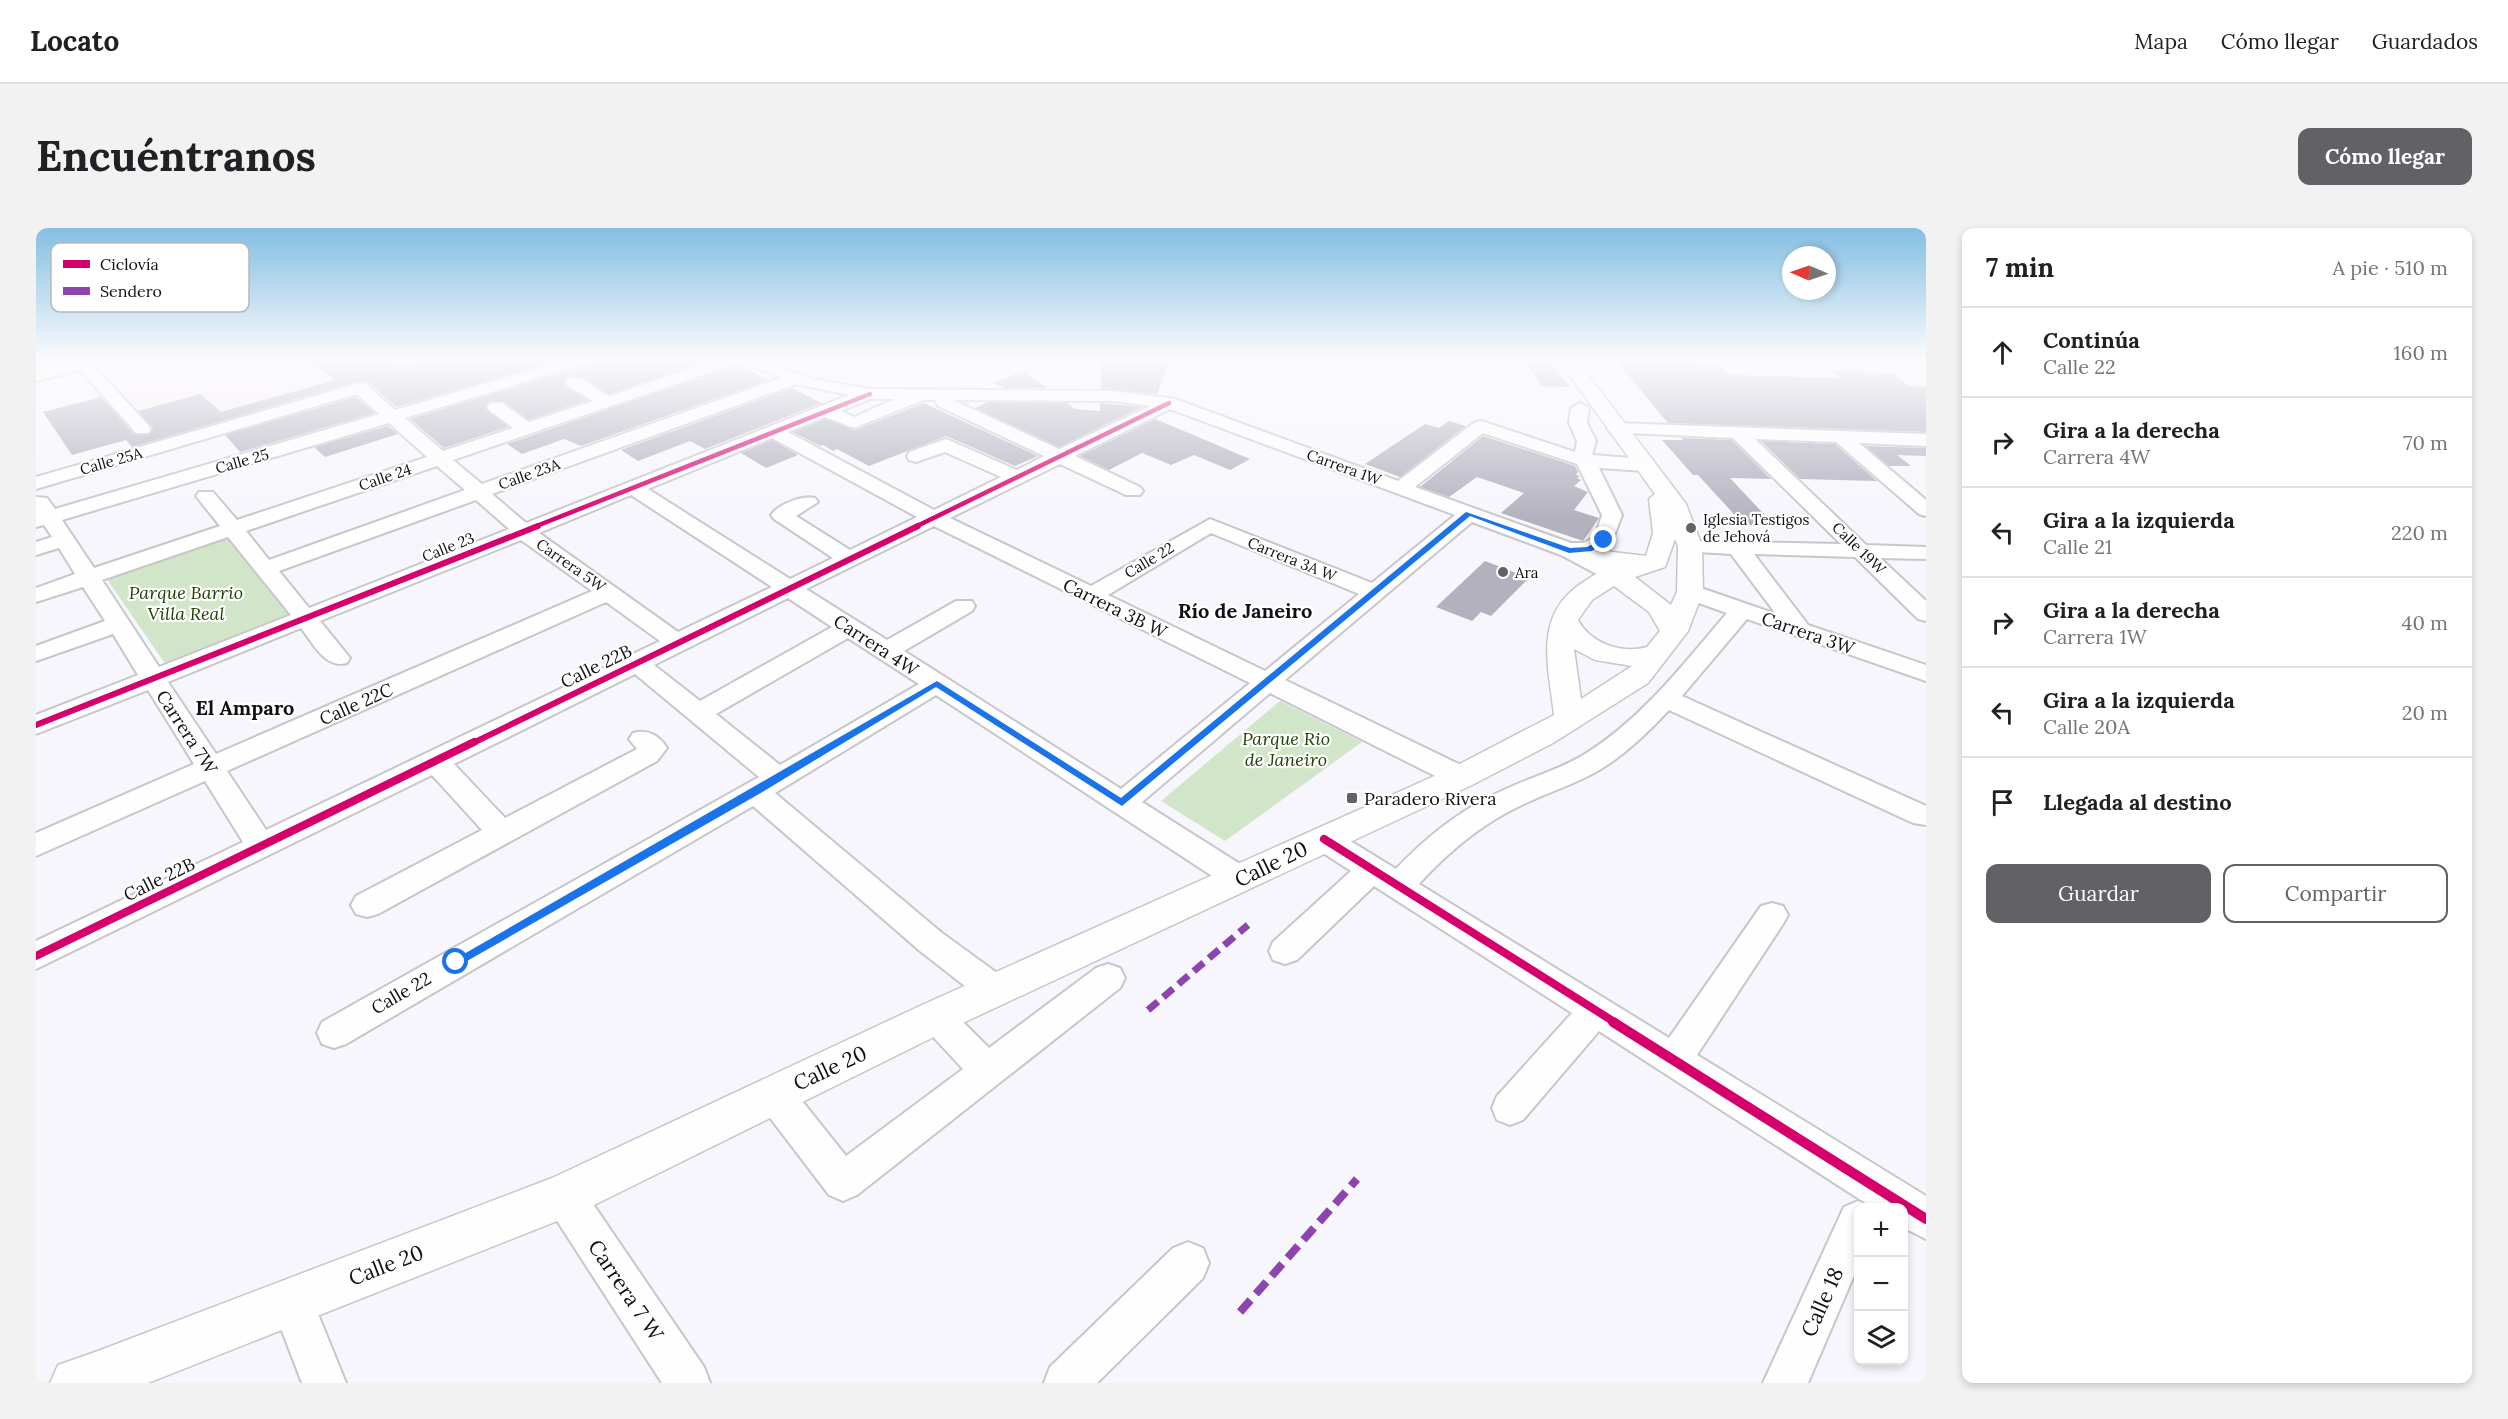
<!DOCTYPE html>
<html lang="es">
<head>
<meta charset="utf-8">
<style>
  body { margin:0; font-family:Lora,serif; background:#f2f2f2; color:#202124 }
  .controls { position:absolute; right:18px; bottom:18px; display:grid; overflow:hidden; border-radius:12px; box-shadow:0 3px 9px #0003 }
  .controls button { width:54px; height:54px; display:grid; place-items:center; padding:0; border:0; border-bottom:2px solid #e0e0e0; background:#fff; color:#202124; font:30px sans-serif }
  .compass { position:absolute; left:1746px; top:18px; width:54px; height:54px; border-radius:50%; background:#fff; box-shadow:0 3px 9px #0003; rotate:272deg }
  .stop { position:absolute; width:18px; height:18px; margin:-14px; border:4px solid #1a73e8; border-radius:50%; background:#fff }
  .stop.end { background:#1a73e8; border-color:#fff; box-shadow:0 2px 6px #0008 }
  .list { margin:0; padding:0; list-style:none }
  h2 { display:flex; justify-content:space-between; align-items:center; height:78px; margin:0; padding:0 24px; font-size:26px }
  h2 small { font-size:20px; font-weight:400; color:#757577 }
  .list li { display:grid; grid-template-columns:39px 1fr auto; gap:18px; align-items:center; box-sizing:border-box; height:90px; padding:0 24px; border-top:2px solid #e0e0e0 }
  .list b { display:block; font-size:22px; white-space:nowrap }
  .list p { margin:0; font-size:20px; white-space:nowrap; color:#757577 }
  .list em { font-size:20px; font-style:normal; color:#757577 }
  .actions { display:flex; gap:12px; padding:18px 24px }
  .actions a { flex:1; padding:14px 0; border:2px solid #626165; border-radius:12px; text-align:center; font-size:21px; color:#626165 }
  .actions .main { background:#626165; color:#fff }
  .icon { flex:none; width:33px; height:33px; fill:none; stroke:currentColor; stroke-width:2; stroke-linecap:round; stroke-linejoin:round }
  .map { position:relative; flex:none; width:1890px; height:1155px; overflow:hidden; border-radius:12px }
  header { display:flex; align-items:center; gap:36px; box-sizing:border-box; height:84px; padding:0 30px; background:#fff; border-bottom:2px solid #e0e0e0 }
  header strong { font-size:28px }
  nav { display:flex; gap:33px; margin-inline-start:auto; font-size:21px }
  .intro { display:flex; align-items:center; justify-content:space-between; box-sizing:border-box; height:144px; padding:0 36px }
  h1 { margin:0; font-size:42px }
  .button { padding:15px 27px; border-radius:12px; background:#626165; color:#fff; font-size:21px; font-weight:700 }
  main { display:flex; gap:36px; padding:0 36px }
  aside { flex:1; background:#fff; border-radius:12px; box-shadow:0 3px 9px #0003 }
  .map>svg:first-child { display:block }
  .industrial { fill:#f9edef }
  .green { fill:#d1e5c9 }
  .building { fill:#b3b1be }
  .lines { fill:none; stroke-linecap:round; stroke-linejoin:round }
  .minor-casing { stroke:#c7c6cb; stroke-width:4 }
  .major-casing { stroke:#c7c6cb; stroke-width:3 }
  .minor { fill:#fefeff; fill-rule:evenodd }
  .major { fill:#fefeff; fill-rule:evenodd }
  .quiet-far1 { stroke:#8e44ad; stroke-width:7; stroke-dasharray:13 7; stroke-linecap:butt }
  .quiet { stroke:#8e44ad; stroke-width:8; stroke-dasharray:16 8; stroke-linecap:butt }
  .cycleway-far3-casing { stroke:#fff; stroke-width:7 }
  .cycleway-far2-casing { stroke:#fff; stroke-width:9 }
  .cycleway-far1-casing { stroke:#fff; stroke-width:12 }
  .cycleway-casing { stroke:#fff; stroke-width:14 }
  .cycleway-far3 { stroke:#d6006c; stroke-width:4.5 }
  .cycleway-far2 { stroke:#d6006c; stroke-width:6 }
  .cycleway-far1 { stroke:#d6006c; stroke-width:8 }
  .cycleway { stroke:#d6006c; stroke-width:10 }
  .route { fill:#1a73e8 }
  .poi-dot { fill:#626165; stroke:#fff; stroke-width:2 }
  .labels { text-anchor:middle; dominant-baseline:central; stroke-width:4.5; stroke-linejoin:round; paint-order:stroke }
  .far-street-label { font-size:15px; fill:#111114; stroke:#fff }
  .far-poi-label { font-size:15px; fill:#111114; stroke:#fff; text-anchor:start }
  .park-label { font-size:18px; font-style:italic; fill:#204205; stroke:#fff }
  .street-label { font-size:18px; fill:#111114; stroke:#fff }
  .poi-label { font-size:18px; fill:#111114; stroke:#fff; text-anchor:start }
  .neighbourhood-label { font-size:20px; font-weight:bold; fill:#111114; stroke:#fff }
  .near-street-label { font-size:21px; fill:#111114; stroke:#fff }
  .key { fill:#fff; stroke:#b8b8b8; stroke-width:1.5 }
  .key-label { font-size:16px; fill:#111114 }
</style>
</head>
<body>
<header>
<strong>Locato</strong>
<nav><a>Mapa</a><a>Cómo llegar</a><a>Guardados</a></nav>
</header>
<div class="intro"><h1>Encuéntranos</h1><a class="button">Cómo llegar</a></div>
<main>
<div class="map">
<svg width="1890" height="1155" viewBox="0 0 1890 1155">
  <rect width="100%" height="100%" fill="#f7f6fc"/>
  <path class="industrial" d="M84 131H197L202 134 215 131H269L299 153 368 151 332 161 294 167 285 157 172 188 176 177 164 166 102 183 56 137Z"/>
  <path class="green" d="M188 307 257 387 130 437 68 347Z
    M1244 473 1326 514 1189 613 1125 573Z"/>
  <path class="building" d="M268 131H347L364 141 381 136 384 131H527L360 179 332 154 323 153 96 219 90 212 36 227 7 184 65 169 98 206 112 207 117 200 102 183 164 166 185 184 300 152Z
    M559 131H678L573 166 545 148H532L528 153 530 159 552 172 493 192 467 173H454L449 180 472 199 408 220 374 191 556 136Z
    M1065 131H1134L1121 166 1065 161Z
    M1486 131 1512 132 1534 159 1506 158Z
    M1579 131 1673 137 1684 138 1695 147 1805 150 1797 143 1857 145 1873 158 1890 159V204L1632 195Z
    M701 137 733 152 545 218 528 211 486 226 471 216Z
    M987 143 1011 160H970L957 155Z
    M756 160 786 175 669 221 654 213 602 233 585 222Z
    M320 169 339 185 204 224 189 207Z
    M952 174 1031 175 1039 181 1064 183V175L1106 179 1023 219 939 180Z
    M888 175 1002 228 979 238 910 208 833 238 801 221 797 223 787 217 784 218 757 204 789 191 819 202Z
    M1119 191 1148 203 1214 231 1194 242 1158 227 1135 237 1106 225 1073 242 1044 228Z
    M1413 193 1430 198 1364 249 1329 236 1389 196 1403 200Z
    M352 198 362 206 289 229 278 219Z
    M1447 208 1539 238 1542 244 1540 247 1544 248 1541 250 1545 252 1538 258 1552 264 1538 282 1563 290 1547 313 1465 285 1488 265 1441 249 1413 269 1384 259Z
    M1645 210 1696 212 1735 251 1694 250 1739 298 1708 297 1662 247H1657L1626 212H1647Z
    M736 212 762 227 730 240 705 225Z
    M1725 213 1799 216 1841 253 1764 251Z
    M1829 218 1890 220V228L1861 227 1875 238H1853Z
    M1449 333 1493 350 1455 388 1445 384 1436 393 1400 379Z"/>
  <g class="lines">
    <g class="minor-casing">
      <path id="minor" d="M35 131H69L68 135 58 138 112 197 115 201 112 205H100L44 142 0 153V143L37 134Z
        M349 131H382L380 134 363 139Z
        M533 131H557L555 134 369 190 407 223 477 200 454 183 451 179 454 175H466L493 194 557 173 532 158 530 154 532 150H544L573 168 684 131H723L776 151 834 161 1077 163 1139 171 1362 253 1439 194 1445 193 1539 224 1541 213 1533 195 1535 180 1544 175 1553 180 1551 195 1560 213 1556 227 1609 231 1619 237 1609 243 1563 240 1586 287 1575 316 1557 326 1586 341 1589 346 1586 351H1570L1525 327 1436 294 1249 452 1435 542 1439 549 1435 556 1425 559 1415 556 1234 465 1106 574 1215 643 1219 651 1215 659 1204 663 1193 659 900 467 739 565 906 705 972 753 977 763 972 773 960 777 948 773 884 723 717 578 310 816 298 820 286 816 281 805 286 794 723 549 599 446 418 536 469 590 601 521 593 511 597 505C611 501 623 507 631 520L621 533 342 686 331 689 320 686 315 677 320 668 446 602 396 547 0 741V713L207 614 169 553 0 628V605L158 536 112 462 0 506V487L102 447 77 406 0 433V418L69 393 47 359 0 374V360L39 346 23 320 0 327V314L16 309 8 297 0 299V269L11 270 19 281 343 186 321 166 0 261V249L324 155 330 156 359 182ZM704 134 745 150 446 256 417 232ZM760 156 813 167 490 295 456 266ZM834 171H859L818 189 805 183ZM888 172H899L902 178 1008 228 981 242 910 211 873 224 871 228 873 232 880 234 909 224 965 249 898 282 752 204 789 189 818 200ZM917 172 1077 173 1114 178 1023 221ZM1134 181 1419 287 1336 355 1174 291 1055 358 914 290 1024 236 1090 267H1104L1107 263 1104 259 1039 228ZM353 195 391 229 201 292 177 264H163L160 268 184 298 58 340 26 292ZM1447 205 1541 236 1566 287 1559 309 1548 315H1535L1379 259ZM736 210 881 289 814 322 760 288 782 274 779 270C767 267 742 276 735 287L738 291 797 330 754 351 612 261ZM401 238 429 262 233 332 210 303ZM595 267 736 359 642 404 503 305ZM440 272 473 301 273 380 243 343ZM898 298 1214 455 1085 561 868 423 936 383 939 378 936 373H920L851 412 770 361ZM1175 305 1323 366 1229 443 1072 367ZM192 309 255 387 123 439 66 352ZM485 312 556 363 180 526 132 454 265 400C277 415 289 441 311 435L314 430 284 393ZM752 370 796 399 664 473 618 437ZM570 374 624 413 230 602 191 543ZM812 410 883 456 744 537 680 486Z
        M1580 195 1890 206V218L1823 215 1890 272V288L1883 286 1800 214 1719 211 1830 317 1890 319V331L1844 330 1890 373V393L1882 391 1819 329 1718 326 1772 397 1890 437V453L1711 391 1646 468 1890 578V597L1877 595 1633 482C1613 503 1592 524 1568 539 1543 555 1515 563 1488 576 1448 594 1413 623 1383 656L1633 810 1725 678 1736 675 1747 678 1752 687 1747 696 1661 827 1890 968V1011L1868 1000V980H1822V1038L1772 1155H1727L1808 979 1822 973 1834 978 1563 803 1487 892 1474 897 1461 892 1456 880 1461 868 1536 785 1338 658 1261 732 1249 736 1237 732 1233 723 1237 714 1315 643 1278 619 1273 611 1278 603 1288 600 1298 603 1360 641C1391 608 1428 579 1470 561 1496 549 1525 541 1549 526 1606 491 1649 434 1691 385L1646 369 1643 364 1646 359H1662L1740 386 1695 326 1646 323 1643 318 1646 313 1805 316 1697 210 1574 204 1571 200Z
        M1072 736 1084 740 1089 750 1084 760 821 967 807 973 793 967 725 878 720 866 725 854 738 849 751 854 810 928 927 841 888 799 883 789 888 779 900 774 912 779 953 820 1060 740Z
        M528 949 542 954 668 1139 674 1155H626L514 982 508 968 514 954Z
        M1152 1014 1167 1020 1173 1035 1167 1050 1061 1155H1008L1014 1139 1137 1020Z
        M256 1053 271 1059 310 1155H266L235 1074 241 1059Z"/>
    </g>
    <g class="major-casing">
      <path id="major" d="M1522 131H1540L1650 276 1666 318 1667 364 1652 403 1612 455 1517 515 1436 557 914 801 544 984 112 1155H14L22 1137 62 1123 516 950 886 777 1414 541 1518 487C1513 440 1497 390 1543 357 1552 351 1565 342 1575 339L1524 327 1521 322 1524 317 1533 315 1577 324 1610 328 1617 305 1613 271 1619 266ZM1639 311 1642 318 1641 364 1635 377 1599 349 1629 339ZM1578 358 1613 384 1624 403 1611 419C1586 426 1555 416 1542 392L1556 372ZM1538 421 1559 432 1596 438 1545 471Z"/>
    </g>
    <use href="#minor" class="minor"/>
    <use href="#major" class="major"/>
    <path class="quiet-far1" d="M1112 782 1212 697"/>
    <path class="quiet" d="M1204 1084 1321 951"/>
    <g class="cycleway-far3-casing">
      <path id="cycleway-far3" d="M498 299 834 166
        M879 299 1133 175"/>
    </g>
    <g class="cycleway-far2-casing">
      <path id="cycleway-far2" d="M0 497 502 298
        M435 516 882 298"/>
    </g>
    <g class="cycleway-far1-casing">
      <path id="cycleway-far1" d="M1288 611 1580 795
        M0 728 438 514"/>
    </g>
    <g class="cycleway-casing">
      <path id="cycleway" d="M1577 794 1890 991"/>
    </g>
    <use href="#cycleway-far3" class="cycleway-far3"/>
    <use href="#cycleway-far2" class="cycleway-far2"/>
    <use href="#cycleway-far1" class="cycleway-far1"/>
    <use href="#cycleway" class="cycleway"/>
  </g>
  <linearGradient id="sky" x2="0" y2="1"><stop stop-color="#84bfe2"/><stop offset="0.45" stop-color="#fbfbfe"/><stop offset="1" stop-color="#fbfbfe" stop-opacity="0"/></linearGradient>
  <rect width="1890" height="292" fill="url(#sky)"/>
  <path class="route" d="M1430 284 1534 320 1551 319 1568 310 1571 312 1556 323 1533 325 1434 288 1086 578 900 459 723 566 424 737 420 738 414 734 901 453 1085 570Z"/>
  <g class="poi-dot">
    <circle cx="1655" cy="300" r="6"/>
    <circle cx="1467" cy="344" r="6"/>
    <rect x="1310" y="564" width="12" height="12" rx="3"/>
  </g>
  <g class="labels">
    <g class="far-street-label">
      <text transform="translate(75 233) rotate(-16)">Calle 25A</text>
      <text transform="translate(206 233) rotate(-16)">Calle 25</text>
      <text transform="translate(1308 239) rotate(20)">Carrera 1W</text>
      <text transform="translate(493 246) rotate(-20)">Calle 23A</text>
      <text transform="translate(349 249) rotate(-19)">Calle 24</text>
      <text transform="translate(412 319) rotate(-22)">Calle 23</text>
      <text transform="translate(1823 320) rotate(44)">Calle 19W</text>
      <text transform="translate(1256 331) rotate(22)">Carrera 3A W</text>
      <text transform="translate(1113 332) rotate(-31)">Calle 22</text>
      <text transform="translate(535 337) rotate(35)">Carrera 5W</text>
    </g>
    <g class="far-poi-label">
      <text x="1667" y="291">Iglesia Testigos<tspan x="1667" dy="17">de Jehová</tspan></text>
      <text x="1479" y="344">Ara</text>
    </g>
    <g class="park-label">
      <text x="150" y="364">Parque Barrio<tspan x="150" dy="21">Villa Real</tspan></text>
      <text x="1250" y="510">Parque Rio<tspan x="1250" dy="21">de Janeiro</tspan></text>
    </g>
    <g class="street-label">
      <text transform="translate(1079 380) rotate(26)">Carrera 3B W</text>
      <text transform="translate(1772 405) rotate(19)">Carrera 3W</text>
      <text transform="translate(840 417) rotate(33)">Carrera 4W</text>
      <text transform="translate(560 438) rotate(-26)">Calle 22B</text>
      <text transform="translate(320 476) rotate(-24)">Calle 22C</text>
      <text transform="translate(151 504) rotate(57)">Carrera 7W</text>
      <text transform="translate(123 651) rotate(-26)">Calle 22B</text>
      <text transform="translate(365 765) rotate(-30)">Calle 22</text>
    </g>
    <g class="poi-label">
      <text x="1328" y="570">Paradero Rivera</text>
    </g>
    <g class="neighbourhood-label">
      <text x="1209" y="382">Río de Janeiro</text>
      <text x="209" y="479">El Amparo</text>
    </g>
    <g class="near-street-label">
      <text transform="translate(1235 636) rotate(-26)">Calle 20</text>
      <text transform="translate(794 840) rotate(-25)">Calle 20</text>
      <text transform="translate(350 1037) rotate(-21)">Calle 20</text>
      <text transform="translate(590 1062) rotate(56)">Carrera 7 W</text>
      <text transform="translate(1786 1074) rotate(-66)">Calle 18</text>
    </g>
  </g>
  <rect x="15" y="15" width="198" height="69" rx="9" class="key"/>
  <rect x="27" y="32" width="27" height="8" fill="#d6006c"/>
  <rect x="27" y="59" width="27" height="8" fill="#8e44ad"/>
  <g class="key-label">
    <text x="64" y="42">Ciclovía</text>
    <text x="64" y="69">Sendero</text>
  </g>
</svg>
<div class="controls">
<button>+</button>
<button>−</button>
<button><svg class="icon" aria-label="layers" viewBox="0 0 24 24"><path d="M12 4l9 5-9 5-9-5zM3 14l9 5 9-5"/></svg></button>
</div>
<svg class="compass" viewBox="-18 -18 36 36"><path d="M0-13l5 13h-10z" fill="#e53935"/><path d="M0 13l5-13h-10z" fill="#757577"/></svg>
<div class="stop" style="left:420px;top:734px"></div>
<div class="stop end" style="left:1568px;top:312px"></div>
</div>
<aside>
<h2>7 min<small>A pie · 510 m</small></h2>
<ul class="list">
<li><svg class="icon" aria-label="ahead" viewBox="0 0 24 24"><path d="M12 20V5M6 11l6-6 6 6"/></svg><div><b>Continúa</b><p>Calle 22</p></div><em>160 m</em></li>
<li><svg class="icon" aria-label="right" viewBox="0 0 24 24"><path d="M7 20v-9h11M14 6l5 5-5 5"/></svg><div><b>Gira a la derecha</b><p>Carrera 4W</p></div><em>70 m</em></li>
<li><svg class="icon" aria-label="left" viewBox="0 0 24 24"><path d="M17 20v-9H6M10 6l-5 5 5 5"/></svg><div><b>Gira a la izquierda</b><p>Calle 21</p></div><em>220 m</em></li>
<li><svg class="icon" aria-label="right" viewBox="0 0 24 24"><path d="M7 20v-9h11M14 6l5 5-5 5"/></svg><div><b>Gira a la derecha</b><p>Carrera 1W</p></div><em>40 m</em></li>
<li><svg class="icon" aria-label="left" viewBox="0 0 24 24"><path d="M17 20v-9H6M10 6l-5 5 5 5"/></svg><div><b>Gira a la izquierda</b><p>Calle 20A</p></div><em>20 m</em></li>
<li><svg class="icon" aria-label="arrive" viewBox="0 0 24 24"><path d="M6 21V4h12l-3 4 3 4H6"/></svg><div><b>Llegada al destino</b></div></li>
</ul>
<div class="actions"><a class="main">Guardar</a><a>Compartir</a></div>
</aside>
</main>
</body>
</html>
